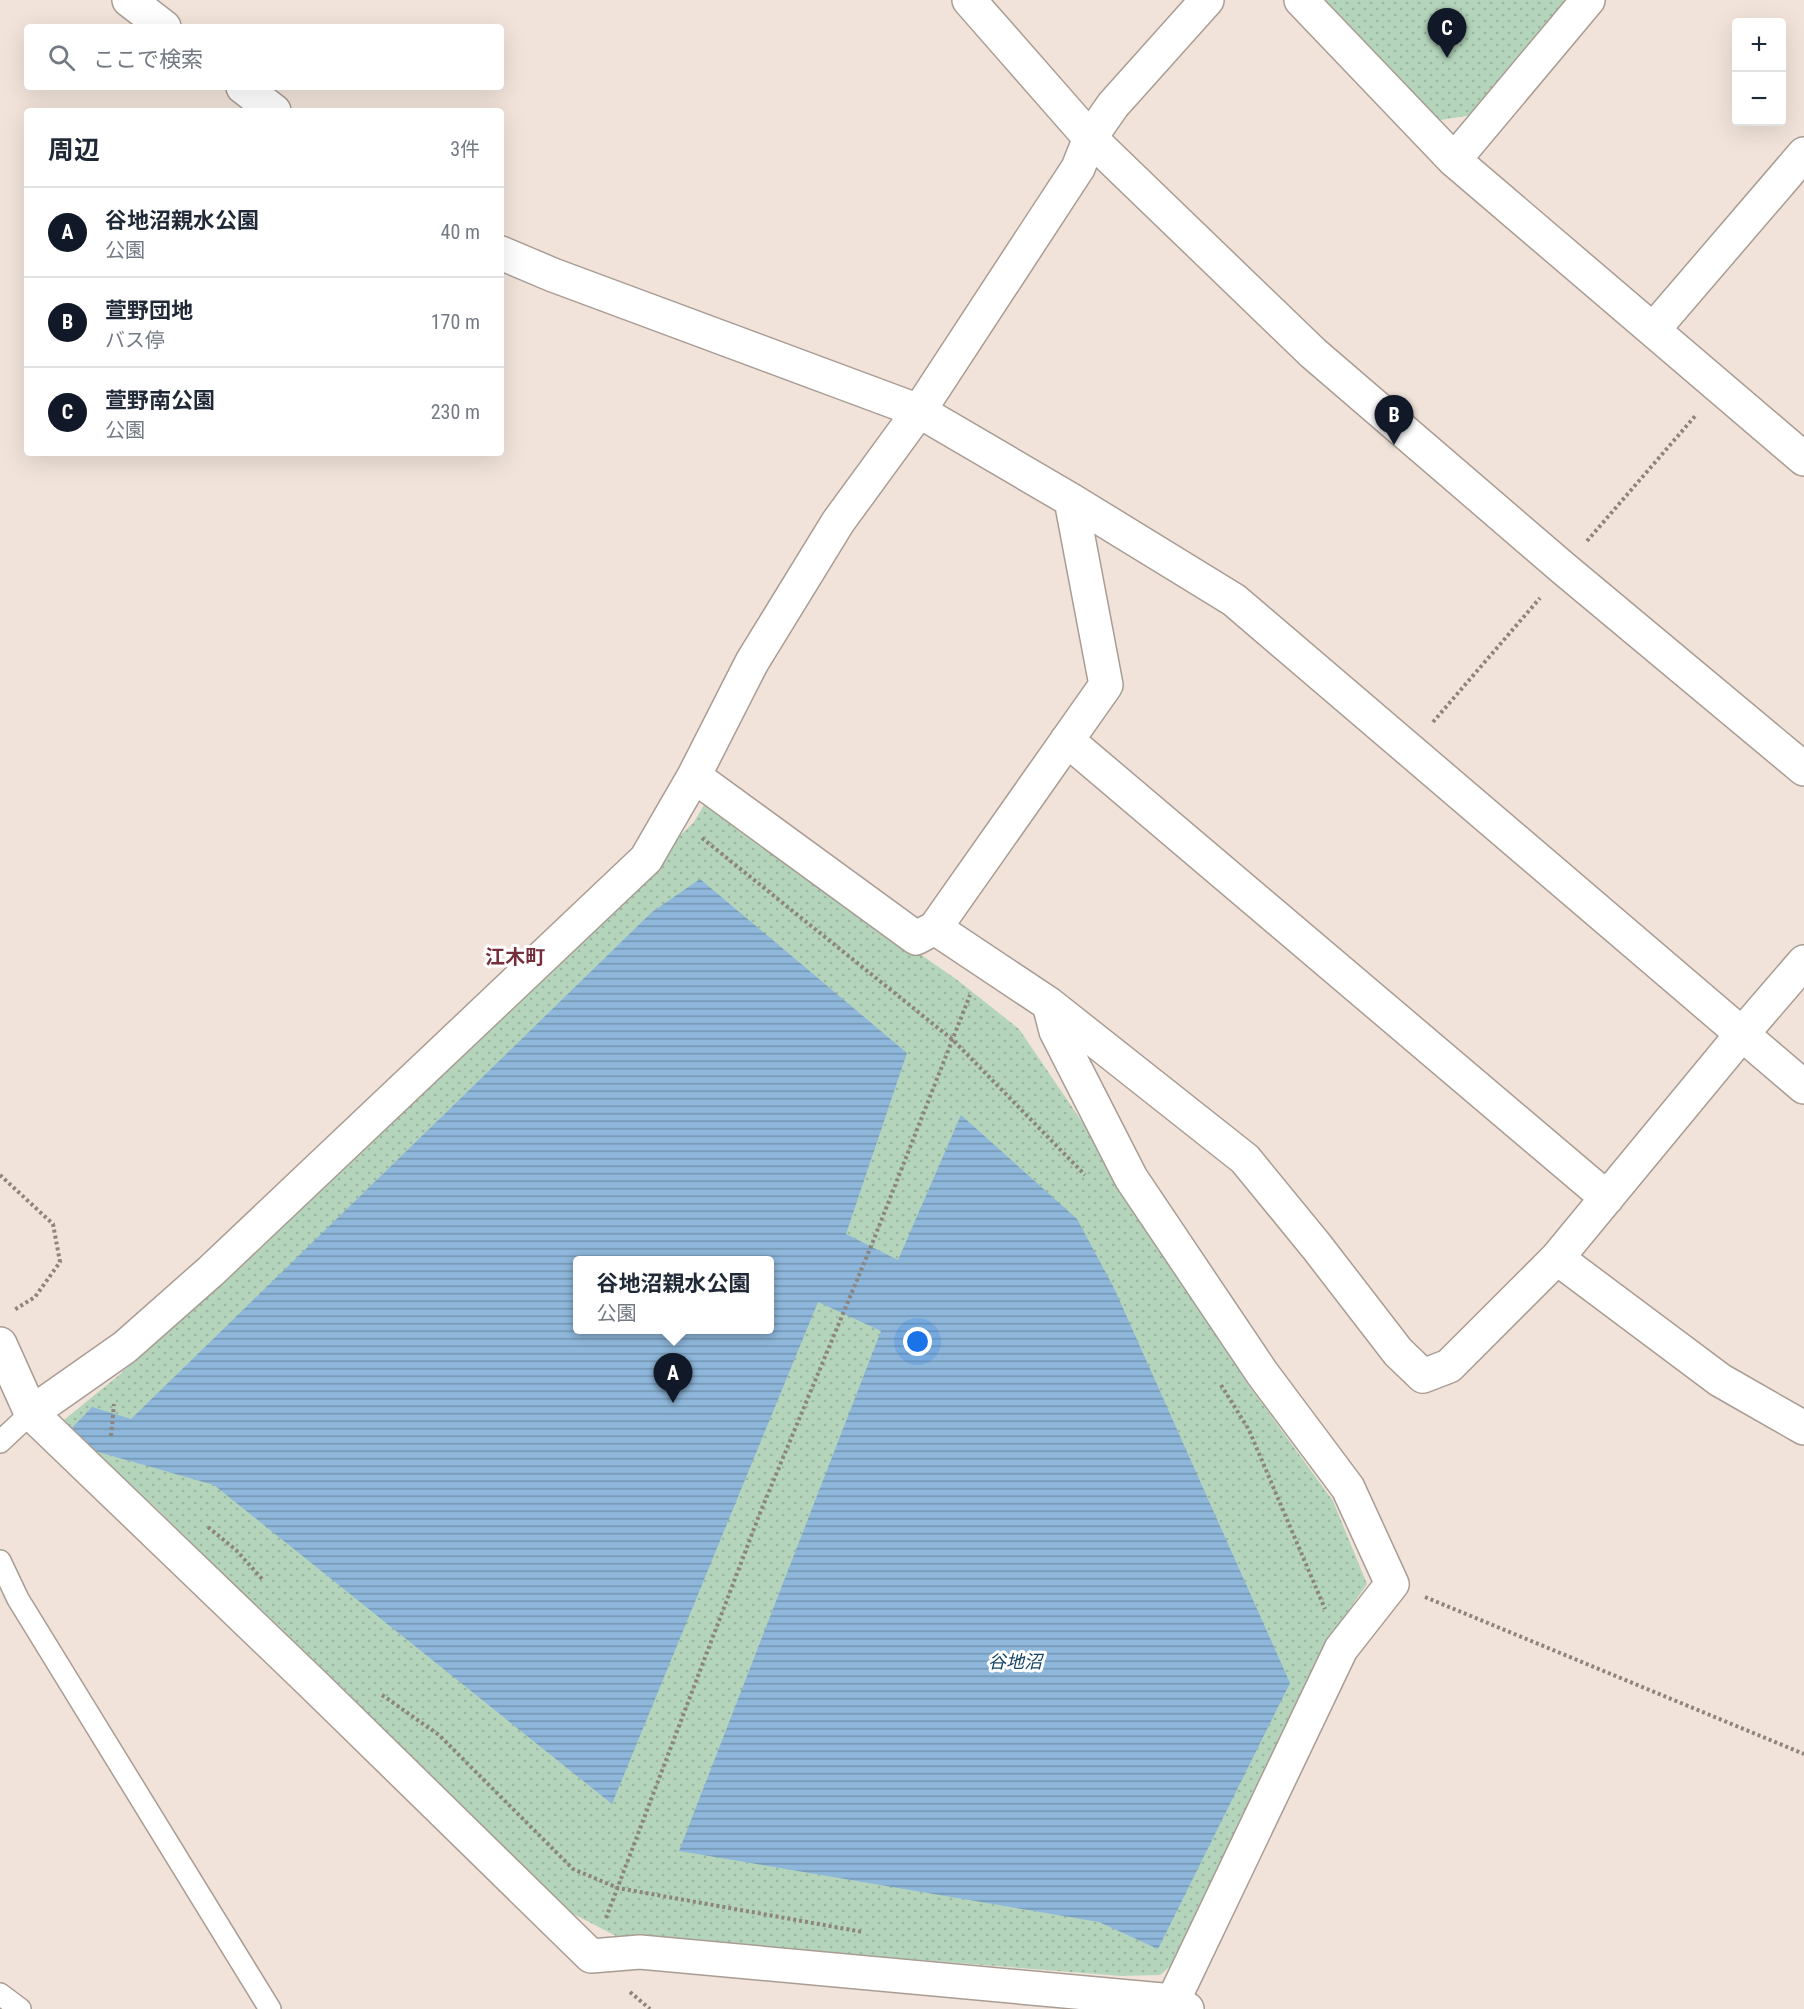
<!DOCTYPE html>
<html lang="ja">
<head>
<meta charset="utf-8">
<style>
  body { margin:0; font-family:"Roboto Condensed","Noto Sans JP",sans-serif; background:#f6f6f7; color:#1f2937 }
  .controls { position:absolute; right:18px; top:18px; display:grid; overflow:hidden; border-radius:6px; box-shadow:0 6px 24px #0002 }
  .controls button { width:54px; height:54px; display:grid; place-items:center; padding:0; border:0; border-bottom:2px solid #e0e1e3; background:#fff; color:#1f2937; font:30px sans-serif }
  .you { position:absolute; left:918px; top:1342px; width:21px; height:21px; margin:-15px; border:4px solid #fff; border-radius:50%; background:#1a73e8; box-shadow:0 0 0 9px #1a73e833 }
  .badge { display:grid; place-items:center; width:39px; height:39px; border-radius:50%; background:#111827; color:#fff; font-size:20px; font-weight:700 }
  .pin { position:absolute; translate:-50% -50px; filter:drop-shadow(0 2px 3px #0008) }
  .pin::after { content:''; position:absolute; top:32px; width:21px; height:18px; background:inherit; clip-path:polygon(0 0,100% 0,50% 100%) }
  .popup { position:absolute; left:573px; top:1256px; width:201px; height:78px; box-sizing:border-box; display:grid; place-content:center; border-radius:6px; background:#fff; filter:drop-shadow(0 2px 4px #0005); font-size:20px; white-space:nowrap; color:#747a83 }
  .popup b { font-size:22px; color:#1f2937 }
  .popup::after { content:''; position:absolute; left:50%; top:100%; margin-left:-12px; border:12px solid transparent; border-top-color:#fff }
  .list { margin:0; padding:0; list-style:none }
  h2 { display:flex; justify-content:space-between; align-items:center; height:78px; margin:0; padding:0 24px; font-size:26px }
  h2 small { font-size:20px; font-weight:400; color:#747a83 }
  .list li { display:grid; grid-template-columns:39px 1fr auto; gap:18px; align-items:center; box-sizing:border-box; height:90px; padding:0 24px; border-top:2px solid #e0e1e3 }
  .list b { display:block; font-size:22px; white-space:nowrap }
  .list p { margin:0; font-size:20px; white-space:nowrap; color:#747a83 }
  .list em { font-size:20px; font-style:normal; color:#747a83 }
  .icon { flex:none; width:33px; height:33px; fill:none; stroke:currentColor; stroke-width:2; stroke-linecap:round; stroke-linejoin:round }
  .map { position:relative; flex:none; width:1804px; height:2009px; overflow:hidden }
  .search { position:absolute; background:#fff; box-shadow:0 6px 24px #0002; left:24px; top:24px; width:480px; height:66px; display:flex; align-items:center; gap:15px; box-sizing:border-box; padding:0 21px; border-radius:6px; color:#747a83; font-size:22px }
  .panel { position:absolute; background:#fff; box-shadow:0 6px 24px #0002; left:24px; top:108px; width:480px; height:348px; border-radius:6px }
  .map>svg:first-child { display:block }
  .grass { fill:url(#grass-dots); fill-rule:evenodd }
  .water { fill:url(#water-rules); fill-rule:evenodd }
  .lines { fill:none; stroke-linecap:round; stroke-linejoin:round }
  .service-casing { stroke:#a99c93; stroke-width:24 }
  .minor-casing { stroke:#a99c93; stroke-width:36 }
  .tertiary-casing { stroke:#a99c93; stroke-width:36 }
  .path { stroke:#8e847e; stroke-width:4; stroke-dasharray:3 3; stroke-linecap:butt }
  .service { stroke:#fff; stroke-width:21 }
  .minor { stroke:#fff; stroke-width:33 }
  .tertiary { stroke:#fff; stroke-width:33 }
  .labels { text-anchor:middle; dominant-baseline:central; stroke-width:6; stroke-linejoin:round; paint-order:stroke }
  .water-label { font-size:18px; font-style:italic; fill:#134366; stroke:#fff }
  .quarter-label { font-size:20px; font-weight:bold; fill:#752e3b; stroke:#fff }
</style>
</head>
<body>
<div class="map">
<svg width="1804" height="2009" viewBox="0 0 1804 2009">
  <defs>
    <pattern id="grass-dots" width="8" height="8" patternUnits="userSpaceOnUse" patternTransform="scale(1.5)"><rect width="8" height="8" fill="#b4d5bb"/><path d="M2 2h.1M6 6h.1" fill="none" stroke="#9bb7a1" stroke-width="1.8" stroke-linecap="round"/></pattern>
    <pattern id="water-rules" width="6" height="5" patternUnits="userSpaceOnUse" patternTransform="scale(1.5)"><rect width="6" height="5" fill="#8eb7db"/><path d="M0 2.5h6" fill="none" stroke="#7495b1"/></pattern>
  </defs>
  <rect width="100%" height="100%" fill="#f1e3d9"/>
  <path class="grass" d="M1318 0H1568L1472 115 1434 121Z
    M704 805 956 979 1019 1029 1106 1157 1247 1383 1333 1501 1367 1584 1321 1650 1181 1957 1160 1975 1121 1976 616 1936 564 1909 153 1505 59 1424 118 1376 357 1156 694 822ZM577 1260H769V1330H577Z"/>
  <path class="water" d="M700 879 907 1053 846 1234 898 1260 961 1115 1077 1219 1114 1288 1290 1683 1158 1949 1099 1922 679 1851 881 1331 818 1302 612 1804 214 1485 95 1451 70 1430 92 1407 131 1419 652 912ZM577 1260H769V1330H577Z"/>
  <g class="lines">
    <g class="service-casing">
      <path id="service" d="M0 1442 31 1413
        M0 1561 18 1599 270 2009
        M0 1994 20 2009"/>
    </g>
    <g class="minor-casing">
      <path id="minor" d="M129 0 164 27
        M1301 0 1454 160 1804 459
        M243 87 274 111
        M1454 160 1588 0
        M501 253 553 275 919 411 1071 500 1234 600 1804 1087
        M1653 330 1804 154
        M1067 740 1607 1198
        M694 776 916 938 935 928 1106 685 1071 500
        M935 928 1049 1004 1245 1159 1317 1247 1398 1352 1423 1376 1449 1366 1557 1258 1742 1034 1804 962
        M1049 1004 1056 1031 1131 1178 1262 1373 1348 1488 1392 1584 1341 1649 1173 2001
        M1557 1258 1720 1380 1804 1428
        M0 1344 31 1413 315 1686 591 1956 640 1952 1173 2001 1187 2009
        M31 1413 125 1347 211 1271 646 859 694 776 752 662 838 522 919 411 1078 168 1090 138 1113 105 1207 0"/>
    </g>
    <g class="tertiary-casing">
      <path id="tertiary" d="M969 0 1090 138 1313 353 1563 568 1804 769"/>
    </g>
    <path class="path" d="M1587 541 1696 415
      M1433 722 1540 598
      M702 838 953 1040 1085 1175
      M0 1175 53 1224 60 1262 35 1297 14 1310
      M1221 1385 1249 1430 1325 1609
      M111 1436 114 1404
      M208 1527 236 1550 263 1580
      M1425 1597 1804 1754
      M382 1695 439 1735 573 1869 618 1888 863 1932
      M606 1918 760 1513 872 1244 970 995
      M630 1992 650 2009"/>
    <use href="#service" class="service"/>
    <use href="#minor" class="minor"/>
    <use href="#tertiary" class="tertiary"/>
  </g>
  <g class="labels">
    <g class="water-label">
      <text x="1015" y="1661">谷地沼</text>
    </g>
    <g class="quarter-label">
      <text x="515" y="957">江木町</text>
    </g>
  </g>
</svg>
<div class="controls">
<button>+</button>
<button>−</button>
</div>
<div class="you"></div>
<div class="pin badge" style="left:673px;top:1403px">A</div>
<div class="popup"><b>谷地沼親水公園</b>公園</div>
<div class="pin badge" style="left:1394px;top:445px">B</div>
<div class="pin badge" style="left:1447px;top:58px">C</div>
<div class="search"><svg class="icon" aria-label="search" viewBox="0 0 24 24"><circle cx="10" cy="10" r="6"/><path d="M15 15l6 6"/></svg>ここで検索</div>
<section class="panel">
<h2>周辺<small>3件</small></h2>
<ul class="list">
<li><span class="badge">A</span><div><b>谷地沼親水公園</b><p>公園</p></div><em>40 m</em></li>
<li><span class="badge">B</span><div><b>萱野団地</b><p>バス停</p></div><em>170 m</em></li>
<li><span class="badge">C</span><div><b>萱野南公園</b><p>公園</p></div><em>230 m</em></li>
</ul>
</section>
</div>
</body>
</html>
